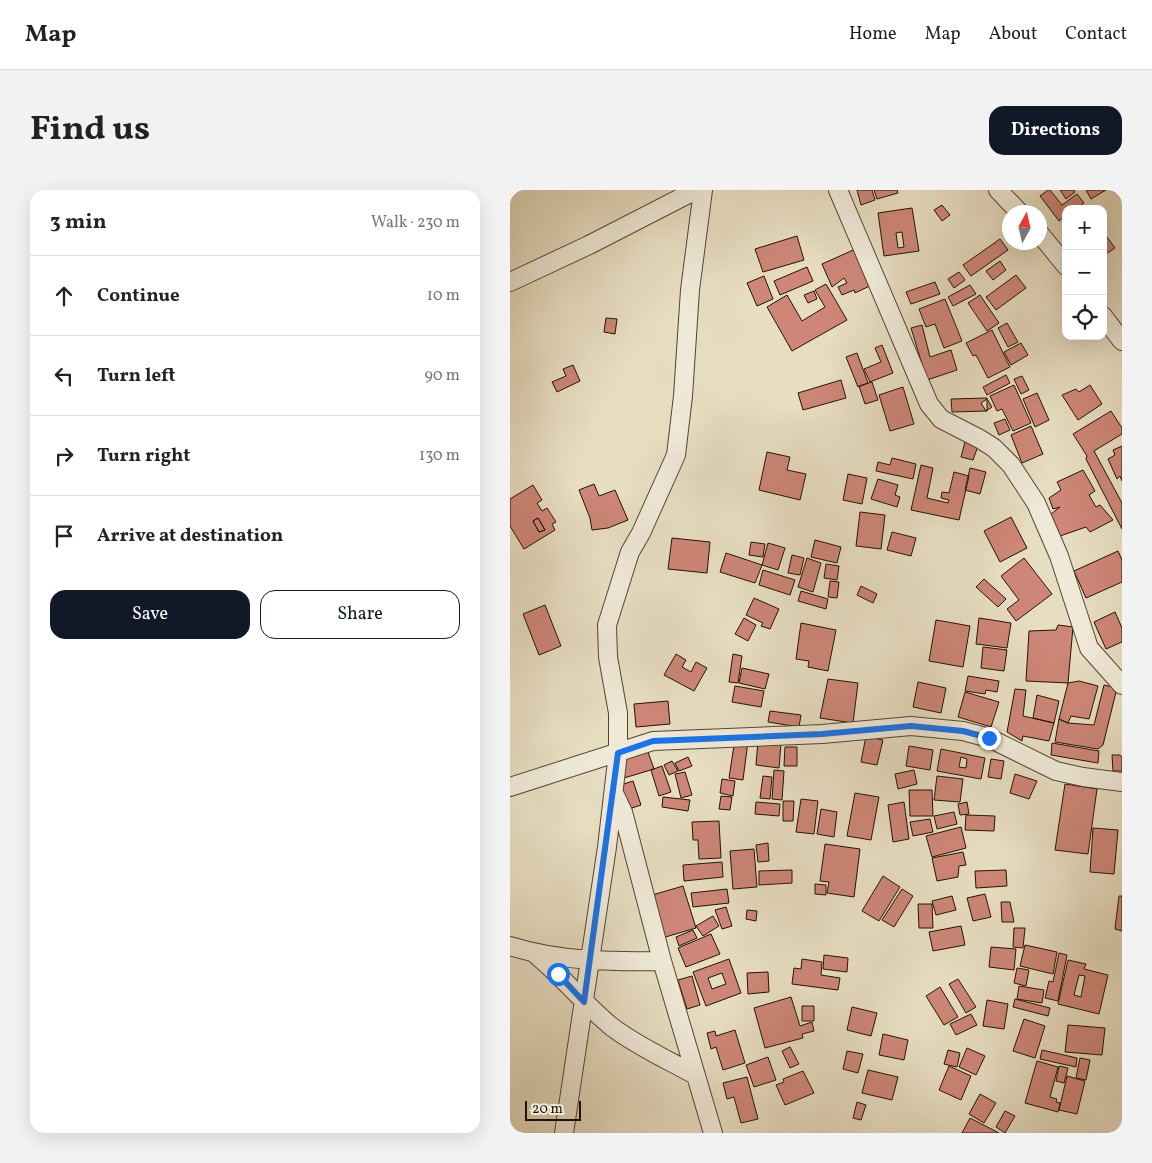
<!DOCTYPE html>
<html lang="en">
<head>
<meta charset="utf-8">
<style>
  body { margin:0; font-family:Vollkorn,serif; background:#f2f2f2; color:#222 }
  .controls { position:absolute; right:15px; top:15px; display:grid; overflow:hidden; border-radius:10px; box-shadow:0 5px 20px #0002 }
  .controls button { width:45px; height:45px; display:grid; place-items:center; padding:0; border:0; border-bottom:1px solid #e0e0e0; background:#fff; color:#222; font:25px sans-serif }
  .compass { position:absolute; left:492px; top:15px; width:45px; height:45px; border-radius:50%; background:#fff; box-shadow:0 5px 20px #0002; rotate:8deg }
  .scale { position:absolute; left:15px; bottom:12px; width:56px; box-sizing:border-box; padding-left:5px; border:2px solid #231204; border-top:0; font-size:14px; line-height:18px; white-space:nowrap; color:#231204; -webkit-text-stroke:4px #efe9d7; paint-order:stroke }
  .stop { position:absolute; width:15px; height:15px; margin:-11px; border:4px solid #1a73e8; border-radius:50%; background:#fff }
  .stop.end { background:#1a73e8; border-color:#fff; box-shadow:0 1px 5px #0008 }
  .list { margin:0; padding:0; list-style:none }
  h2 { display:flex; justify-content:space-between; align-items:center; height:65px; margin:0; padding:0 20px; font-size:21px }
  h2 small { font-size:16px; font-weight:400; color:#767676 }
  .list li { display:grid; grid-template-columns:32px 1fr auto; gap:15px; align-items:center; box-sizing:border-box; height:80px; padding:0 20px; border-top:1px solid #e0e0e0 }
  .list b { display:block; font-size:19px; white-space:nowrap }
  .list em { font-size:16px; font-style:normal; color:#767676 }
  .actions { display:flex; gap:10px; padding:15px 20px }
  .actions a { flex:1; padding:11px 0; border:1px solid #111827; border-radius:15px; text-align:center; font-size:18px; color:#111827 }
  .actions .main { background:#111827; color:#fff }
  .icon { flex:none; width:28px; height:28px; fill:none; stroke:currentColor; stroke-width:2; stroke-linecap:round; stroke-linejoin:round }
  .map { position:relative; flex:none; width:612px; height:943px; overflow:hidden; border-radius:15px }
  header { display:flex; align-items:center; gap:30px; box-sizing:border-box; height:70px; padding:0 25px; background:#fff; border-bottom:1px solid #e0e0e0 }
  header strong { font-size:24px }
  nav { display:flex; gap:28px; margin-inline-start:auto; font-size:18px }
  .intro { display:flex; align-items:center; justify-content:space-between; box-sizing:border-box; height:120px; padding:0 30px }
  h1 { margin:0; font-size:35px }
  .button { padding:12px 22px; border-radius:15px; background:#111827; color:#fff; font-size:18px; font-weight:700 }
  main { display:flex; gap:30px; padding:0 30px }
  aside { flex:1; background:#fff; border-radius:15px; box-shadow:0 5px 20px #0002 }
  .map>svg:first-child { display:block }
  .building { fill:#cd8677; stroke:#231204; fill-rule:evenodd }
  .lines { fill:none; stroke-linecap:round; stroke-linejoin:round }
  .street-casing { stroke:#544533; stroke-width:20 }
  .street { stroke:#efe9d7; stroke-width:18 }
  .route { stroke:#1a73e8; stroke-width:6 }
</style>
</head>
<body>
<header>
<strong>Map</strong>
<nav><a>Home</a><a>Map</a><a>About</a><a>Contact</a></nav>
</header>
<div class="intro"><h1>Find us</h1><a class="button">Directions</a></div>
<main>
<aside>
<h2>3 min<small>Walk · 230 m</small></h2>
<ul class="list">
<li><svg class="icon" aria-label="ahead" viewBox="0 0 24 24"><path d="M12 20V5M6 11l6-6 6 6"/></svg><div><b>Continue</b></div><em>10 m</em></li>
<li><svg class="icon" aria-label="left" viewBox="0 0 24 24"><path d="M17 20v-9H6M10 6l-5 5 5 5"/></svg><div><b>Turn left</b></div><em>90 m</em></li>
<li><svg class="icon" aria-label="right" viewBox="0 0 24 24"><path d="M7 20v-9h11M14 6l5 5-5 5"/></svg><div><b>Turn right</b></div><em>130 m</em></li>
<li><svg class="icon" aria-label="arrive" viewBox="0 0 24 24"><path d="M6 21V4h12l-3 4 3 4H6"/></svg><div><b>Arrive at destination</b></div></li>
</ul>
<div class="actions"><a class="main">Save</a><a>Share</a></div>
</aside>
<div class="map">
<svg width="612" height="943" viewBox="0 0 612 943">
  <rect width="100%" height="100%" fill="#e7ddc1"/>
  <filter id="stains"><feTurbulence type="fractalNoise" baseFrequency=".004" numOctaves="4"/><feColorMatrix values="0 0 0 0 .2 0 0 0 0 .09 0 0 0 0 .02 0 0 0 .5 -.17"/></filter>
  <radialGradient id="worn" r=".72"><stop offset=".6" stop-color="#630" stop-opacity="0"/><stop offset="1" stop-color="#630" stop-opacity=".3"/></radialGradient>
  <path class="building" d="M347 0H362L365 10 351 15Z
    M364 0H387L388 3 367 9Z
    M538 0H540L552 15 567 4 574 13 566 19H556V26L549 31 530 6Z
    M550 0H564L565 2 556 9Z
    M576 0H596L581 9Z
    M432 15 440 25 432 31 424 20Z
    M402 18 409 61 374 66 368 23ZM392 42 394 57 388 58 386 43Z
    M287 46 294 70 253 82 245 59Z
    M597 47 605 58 593 66V50Z
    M490 49 498 60 461 86 453 75Z
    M350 57 366 93 345 103 344 100 332 105 328 97 337 93 334 88 322 97 312 74Z
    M490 71 496 80 483 90 476 81Z
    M297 77 303 91 270 105 264 91Z
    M449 82 455 90 444 98 438 89Z
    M506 85 516 98 486 120 476 107Z
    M254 86 263 109 247 116 237 93Z
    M425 92 430 104 401 114 396 102Z
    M316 94 337 130 282 161 257 117 277 105 292 131 315 117 305 100Z
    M460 95 466 104 443 116 438 107Z
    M304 101 307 109 298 113 294 105Z
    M470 105 489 133 477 141 458 113Z
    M435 109 452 151 434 158 425 134 416 137 409 119Z
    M96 128 107 129 105 144 94 142Z
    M497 133 508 152 498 157 488 138Z
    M412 135 420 167 441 160 447 180 417 190 401 138Z
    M482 140 500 177 478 188 466 165 463 166 456 153Z
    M511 153 518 165 501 175 494 162Z
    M372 155 383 183 360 192 354 179 371 172 365 158Z
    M347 163 358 193 348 197 336 167Z
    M63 175 70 191 47 202 42 192 56 186 53 179Z
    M496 185 500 193 477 205 473 197Z
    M512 186 519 200 511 204 504 189Z
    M331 190 336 208 293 220 288 203Z
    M362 192 368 210 355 214 349 196Z
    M504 195 521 233 503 241 492 219 487 221 480 206Z
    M580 195 592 214 568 230 552 205 566 199 569 202Z
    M393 197 404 234 380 241 369 205Z
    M527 203 539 230 525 237 513 209Z
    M477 208V221L442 222 441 209Z
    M477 209 482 217 476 221 471 213Z
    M601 221 612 238V244L584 261 612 313V339L576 269 577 266 563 244Z
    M495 229 500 240 489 245 484 233Z
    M521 236 533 264 512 273 501 245Z
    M455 252 468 256 463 270 451 267Z
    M612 256V291L610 286 607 289 598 269 605 265 603 260Z
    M257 262 280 267 277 280 296 284 290 310 249 300Z
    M382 268 406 274 403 289 366 281 368 272 380 275Z
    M411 275 423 278 417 308 438 313 439 310 431 308 432 302 439 303 444 282 459 286 449 330 401 320Z
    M460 278 476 282 470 304 455 300Z
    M573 280 585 301 579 305 586 317 590 315 603 330 580 342 576 337 550 346 541 324 550 317 543 319 539 308 551 300 547 292Z
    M338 284 357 288 352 314 333 310Z
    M368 289 388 295 385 305 390 307 387 317 361 309Z
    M84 294 89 306 105 300 118 330 98 338 82 340 80 328 69 300Z
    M23 295 32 310 27 313 32 321 37 318 46 332 42 334 45 340 14 359 0 336V309ZM28 328 35 340 29 342 23 331Z
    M350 322 375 325 371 359 346 356Z
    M501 327 517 358 490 372 474 341Z
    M28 328 35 340 29 342 23 331Z
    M382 342 406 348 401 366 377 360Z
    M162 348 200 352 197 383 158 379Z
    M305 350 331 357 327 373 301 367Z
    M241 352 255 354 253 367 239 365Z
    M258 353 275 358 268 380 252 375Z
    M608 361 612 370V392L576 408 564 381Z
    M216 363 252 375 245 393 210 382Z
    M282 365 294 368 290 385 278 383Z
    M297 368 311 373 303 402 288 397Z
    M514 368 542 404 506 431 497 419 509 410 491 386Z
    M316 374 329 376 327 390 314 388Z
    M253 380 285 390 280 405 249 395Z
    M474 389 496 409 488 417 466 397Z
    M320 391 329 392 327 408 318 407Z
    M351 396 367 404 363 413 347 405Z
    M291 401 318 409 316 419 288 411Z
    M244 408 269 419 260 439 251 436 253 433 236 425Z
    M35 415 51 456 29 465 13 424Z
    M605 422 612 438V452L596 459 584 432Z
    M234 428 246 435 238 451 225 444Z
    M469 428 501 433 497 458 466 454Z
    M426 430 460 436 453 477 419 471Z
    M291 433 326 440 318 481 298 477 299 471 286 469Z
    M548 435 563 437 558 493 516 491 519 441 546 440Z
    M473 457 497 460 494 481 471 478Z
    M166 464 176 470 172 477 181 482 186 472 197 478 184 501 154 485Z
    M223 464 232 466 228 493 219 492Z
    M232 478 259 484 255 499 229 493Z
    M458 486 489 491 487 502 476 500 475 504 455 501Z
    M318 489 348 493 343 533 310 528Z
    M569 491 588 496 579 529 561 526 558 533 549 529 558 493Z
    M408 492 436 498 431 523 403 517Z
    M594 495 607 498 593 555 588 559 545 552 549 529 558 533 584 535Z
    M225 496 254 501 251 517 222 512Z
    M505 499 516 500 513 526 544 533 539 551 513 546 512 551 497 542Z
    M455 502 489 512 481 537 448 527Z
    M527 505 549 511 544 533 523 528Z
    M158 511 160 534 126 537 124 514Z
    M260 521 291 525 289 537 258 532Z
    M356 546 373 550 367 575 351 572Z
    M225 549 238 551 233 590 219 588Z
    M248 551 271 553 269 578 246 575Z
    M542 553 589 561 588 573 541 565Z
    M399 556 423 560 420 580 396 576Z
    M275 557H287V576H274Z
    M431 559 475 568 471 589 427 581ZM451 567 457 569 456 578 449 577Z
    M138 562 144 579 114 588 109 571Z
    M602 565H610L612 567V581H603Z
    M178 567 182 576 169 581 165 573Z
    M481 569 494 571 491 589 478 587Z
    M162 571 168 581 159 585 154 575Z
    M152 576 161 602 149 606 141 580Z
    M264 580 274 581 272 610 262 609Z
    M404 580 407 594 388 599 385 584Z
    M175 582 182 605 171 608 165 584Z
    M505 584 527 591 519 609 500 603Z
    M253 586 262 587 260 609 250 608Z
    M427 586 453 589 450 612 424 610Z
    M212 589 225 591 223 606 210 603Z
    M123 591 131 615 119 619 111 595Z
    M555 594 587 599 578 664 545 660Z
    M399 600H422L423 626H400Z
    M345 603 369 607 361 650 337 646Z
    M211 606 222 607 220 620 209 619Z
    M153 607 180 610 178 621 152 617Z
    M291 609 308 611 304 644 286 642Z
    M273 611H284L283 631H273Z
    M246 612 270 614 269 626 245 624Z
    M394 612 399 649 383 652 378 615Z
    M457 612 459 624 450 625 448 614Z
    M311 619 327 622 324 647 307 644Z
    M444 622 447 634 427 639 424 626Z
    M456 625 485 626 484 641 455 640Z
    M420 629 423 642 403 646 400 632Z
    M209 631 211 668 189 669 188 650H183L182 632Z
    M451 637 456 658 422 667 416 646Z
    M583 638 608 640 604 684 580 682Z
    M258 653 259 671 248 672 246 655Z
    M315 654 350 659 344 707 317 703 319 692 310 691Z
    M244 659 247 697 223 699 220 661Z
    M453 662 456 675 449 676 448 687 427 691 422 668Z
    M212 672 213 687 174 691 173 675Z
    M282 680V693L249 695V681Z
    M496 680 497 696 466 698 465 681Z
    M373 686 390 697 369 731 352 721Z
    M305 694 316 695V705L305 704Z
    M173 696 186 738 152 748 139 706Z
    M217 699 219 713 183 717 181 703Z
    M392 699 403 706 384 737 372 730Z
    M475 704 481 727 463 731 457 708Z
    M442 706 446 720 426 725 422 711Z
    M609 706H612V741L605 739Z
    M491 712H500L504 732H492Z
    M408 714H422L423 738H409Z
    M216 717 222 736 212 739 205 720Z
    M237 720 247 721 246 731 236 729Z
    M203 726 209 736 193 746 186 736Z
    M451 736 455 755 423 761 419 742Z
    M504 738H515L513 758 503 757Z
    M183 740 187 748 169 756 166 747Z
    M201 744 210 764 176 777 168 758Z
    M515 755 547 762 543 784 510 776Z
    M481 757 506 759 504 780 479 777Z
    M549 763 557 765 548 811 535 808 539 791 543 792Z
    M314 765 338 768 337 782 313 779Z
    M219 769 231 803 196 816 183 782ZM212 783 216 794 202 799 198 788Z
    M292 769 312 772 311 785 330 788 328 800 282 794 284 778 291 779Z
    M558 770 576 774 574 779 598 785 589 824 548 814ZM569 785 575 786 571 807 564 805Z
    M507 778 519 780 516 796 504 793Z
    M258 782 259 802 238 804 237 783Z
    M182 786 190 815 177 819 168 790Z
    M448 789 466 817 456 823 439 794Z
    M509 796 534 800 532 813 507 809Z
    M430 797 448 827 434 835 416 806Z
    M281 807 290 836 302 832 304 841 292 844 293 848 255 858 244 818Z
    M505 809 540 818 538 826 503 817Z
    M477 810 498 814 494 839 473 836Z
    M292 816H304V831H292Z
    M342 817 367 823 361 846 337 840Z
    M461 824 467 835 446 845 440 834Z
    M514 829 535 836 525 868 503 861Z
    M558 835 595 838 592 865 555 862Z
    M225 840 235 873 213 880 206 857 201 859 197 843 205 841 206 846Z
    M373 844 398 850 394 870 369 865Z
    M280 857 289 874 280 878 272 861Z
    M457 858 475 866 466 885 449 877Z
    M438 860 450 863 447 877 434 874Z
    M532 860 567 868 566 877 530 869Z
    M337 861 353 864 348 883 333 879Z
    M258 867 266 890 244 897 236 875Z
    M570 868 580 870 576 890 566 888Z
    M527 871 548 877 540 907 547 909 546 912 550 913 548 922 515 913Z
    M439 876 461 886 451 910 429 900Z
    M549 876 558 878 554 893 546 891Z
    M358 880 388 887 382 910 352 903Z
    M293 881 304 903 275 915 266 895 274 892 273 889Z
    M557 886 575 891 567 924 549 920Z
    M237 887 248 929 231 933 224 907 217 909 213 893Z
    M470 904 486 913 474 933 459 924Z
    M347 912 356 915 351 930 343 928Z
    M495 921 505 926 495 943 486 937Z
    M460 928 489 943H452Z"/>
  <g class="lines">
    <g class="street-casing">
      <path id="street" d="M328 0 419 214 431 229 470 249 484 258 501 275 526 313 549 366 579 458 612 495
        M488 0 509 22
        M530 44 556 76
        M0 92 79 55 186 0
        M593 126 612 151
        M0 597 143 551 312 544 401 536 453 541 479 548 546 581 573 587 612 592
        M104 603 113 622 152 771 203 943
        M0 756C48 771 102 772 152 771
        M24 763C52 786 74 814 102 837 127 856 158 870 185 885
        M54 943 97 657 108 563V523L98 467 97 435 120 362 131 343 166 265 173 206 180 100 193 0"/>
    </g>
    <use href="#street" class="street"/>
  </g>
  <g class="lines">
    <path class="route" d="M48 784 74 812 108 563 143 551 312 544 401 536 453 541 479 548"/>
  </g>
  <rect width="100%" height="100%" filter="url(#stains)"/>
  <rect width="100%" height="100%" fill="url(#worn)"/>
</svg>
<div class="controls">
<button>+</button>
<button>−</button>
<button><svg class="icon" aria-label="locate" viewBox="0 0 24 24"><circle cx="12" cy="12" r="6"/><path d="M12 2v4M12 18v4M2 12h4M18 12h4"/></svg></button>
</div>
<svg class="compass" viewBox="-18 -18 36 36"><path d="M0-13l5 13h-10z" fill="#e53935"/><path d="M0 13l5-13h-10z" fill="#767676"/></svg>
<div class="scale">20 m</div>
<div class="stop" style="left:48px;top:784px"></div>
<div class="stop end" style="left:479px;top:548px"></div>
</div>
</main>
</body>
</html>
